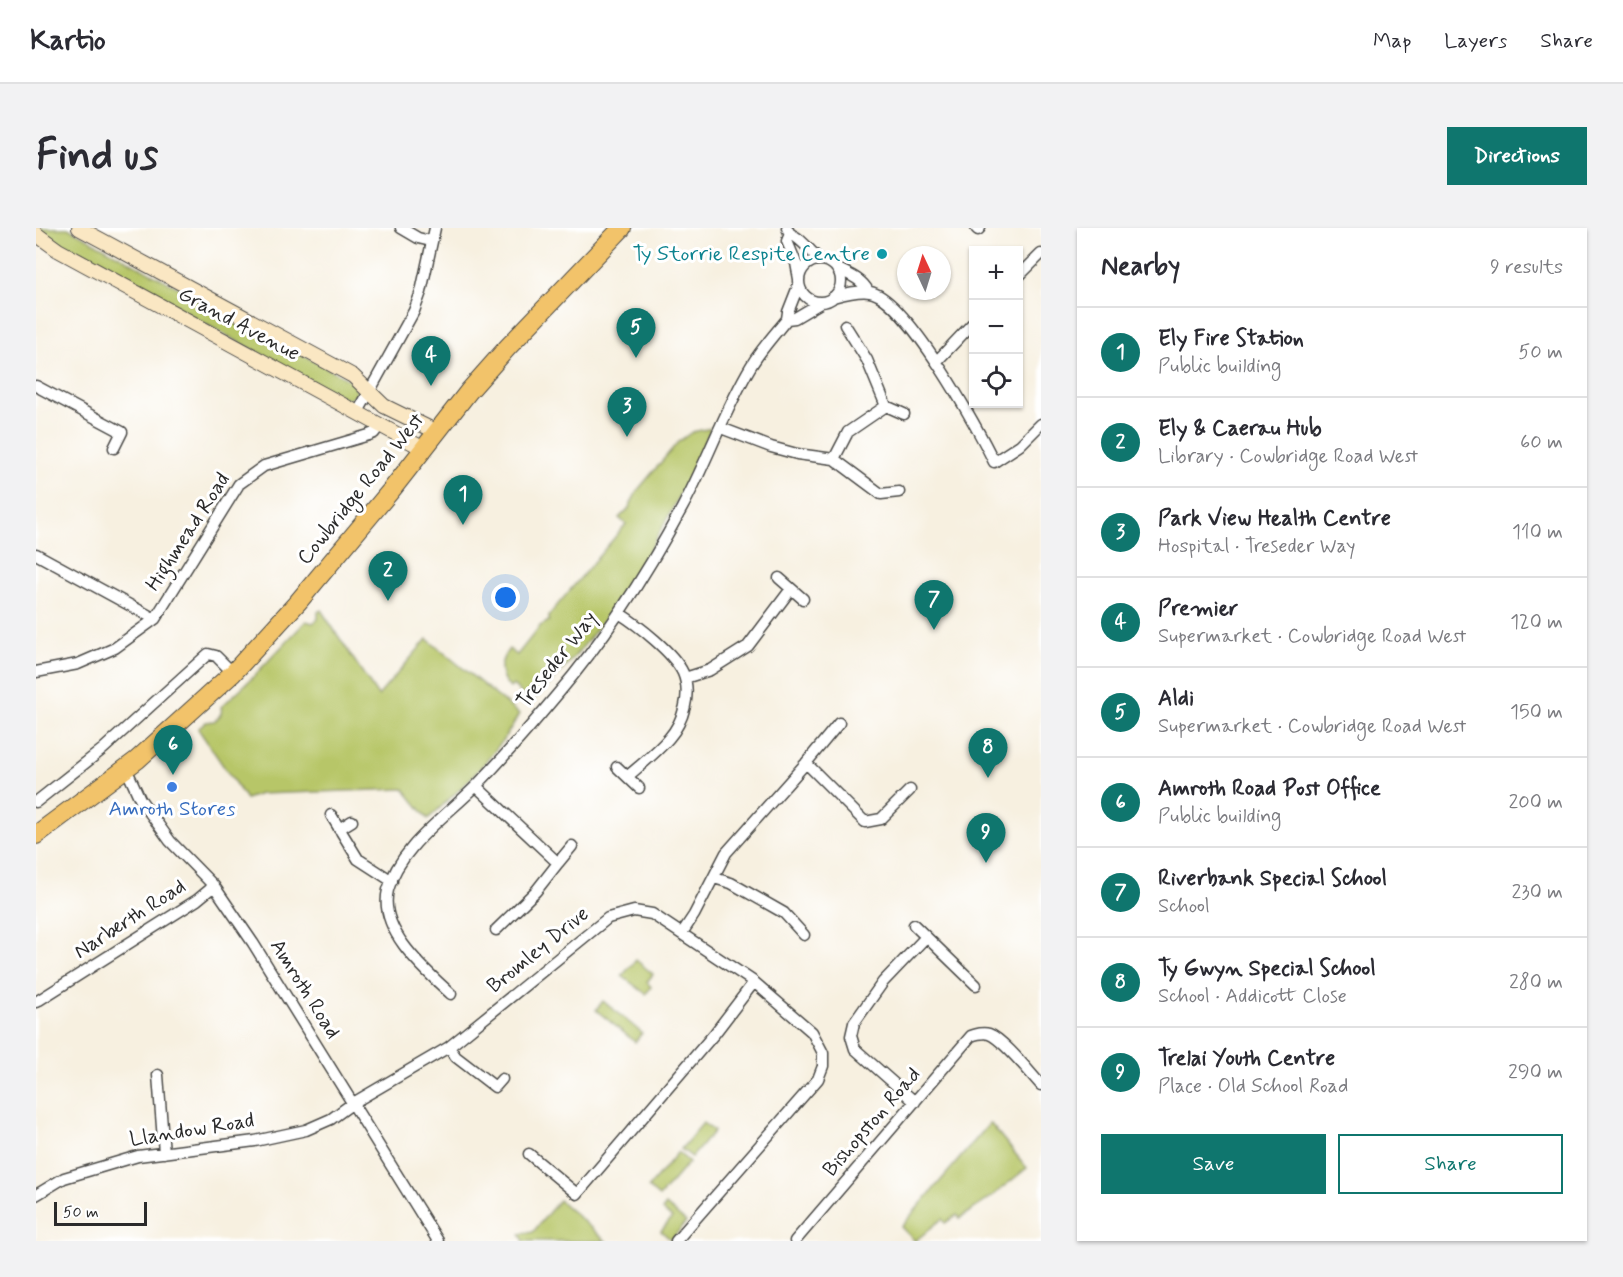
<!DOCTYPE html>
<html lang="en">
<head>
<meta charset="utf-8">
<style>
  body { margin:0; font-family:Mynerve,sans-serif; background:#f2f2f3; color:#2b2b33 }
  .controls { position:absolute; right:18px; top:18px; display:grid; overflow:hidden; border-radius:0px; box-shadow:0 2px 4px #0004 }
  .controls button { width:54px; height:54px; display:grid; place-items:center; padding:0; border:0; border-bottom:2px solid #e1e1e2; background:#fff; color:#2b2b33; font:30px sans-serif }
  .compass { position:absolute; left:861px; top:18px; width:54px; height:54px; border-radius:50%; background:#fff; box-shadow:0 2px 4px #0004; rotate:356deg }
  .scale { position:absolute; left:18px; bottom:15px; width:93px; box-sizing:border-box; padding-left:6px; border:3px solid #2b2b2b; border-top:0; font-size:16px; line-height:21px; white-space:nowrap; color:#2b2b2b; -webkit-text-stroke:4px #fff; paint-order:stroke }
  .you { position:absolute; left:470px; top:370px; width:21px; height:21px; margin:-15px; border:4px solid #fff; border-radius:50%; background:#1a73e8; box-shadow:0 0 0 9px #1a73e833 }
  .badge { display:grid; place-items:center; width:39px; height:39px; border-radius:50%; background:#0f766e; color:#fff; font-size:20px; font-weight:700 }
  .pin { position:absolute; translate:-50% -50px; filter:drop-shadow(0 2px 3px #0008) }
  .pin::after { content:''; position:absolute; top:32px; width:21px; height:18px; background:inherit; clip-path:polygon(0 0,100% 0,50% 100%) }
  .list { margin:0; padding:0; list-style:none }
  h2 { display:flex; justify-content:space-between; align-items:center; height:78px; margin:0; padding:0 24px; font-size:26px }
  h2 small { font-size:20px; font-weight:400; color:#7c7c81 }
  .list li { display:grid; grid-template-columns:39px 1fr auto; gap:18px; align-items:center; box-sizing:border-box; height:90px; padding:0 24px; border-top:2px solid #e1e1e2 }
  .list b { display:block; font-size:22px; white-space:nowrap }
  .list p { margin:0; font-size:20px; white-space:nowrap; color:#7c7c81 }
  .list em { font-size:20px; font-style:normal; color:#7c7c81 }
  .actions { display:flex; gap:12px; padding:18px 24px }
  .actions a { flex:1; padding:14px 0; border:2px solid #0f766e; border-radius:0px; text-align:center; font-size:21px; color:#0f766e }
  .actions .main { background:#0f766e; color:#fff }
  .icon { flex:none; width:33px; height:33px; fill:none; stroke:currentColor; stroke-width:2; stroke-linecap:round; stroke-linejoin:round }
  .map { position:relative; flex:none; width:1005px; height:1013px; overflow:hidden; border-radius:0px }
  header { display:flex; align-items:center; gap:36px; box-sizing:border-box; height:84px; padding:0 30px; background:#fff; border-bottom:2px solid #e1e1e2 }
  header strong { font-size:28px }
  nav { display:flex; gap:33px; margin-inline-start:auto; font-size:21px }
  .intro { display:flex; align-items:center; justify-content:space-between; box-sizing:border-box; height:144px; padding:0 36px }
  h1 { margin:0; font-size:42px }
  .button { padding:15px 27px; border-radius:0px; background:#0f766e; color:#fff; font-size:21px; font-weight:700 }
  main { display:flex; gap:36px; padding:0 36px }
  aside { flex:1; background:#fff; border-radius:0px; box-shadow:0 2px 4px #0004 }
  .map>svg:first-child { display:block }
  .green { fill:#b7c668; stroke:#71784a; stroke-width:1.5 }
  .lines { fill:none; stroke-linecap:round; stroke-linejoin:round }
  .street-casing { stroke:#4a4946; stroke-width:13 }
  .secondary-casing { stroke:#4a4946; stroke-width:16 }
  .highway-casing { stroke:#4a4946; stroke-width:20 }
  .street { stroke:#fff; stroke-width:10 }
  .secondary { stroke:#fae7c3; stroke-width:14 }
  .highway { stroke:#f2c36a; stroke-width:18 }
  .culture-dot { fill:#0f9aa8; stroke:#fff; stroke-width:2 }
  .shop-dot { fill:#3f7fe0; stroke:#fff; stroke-width:2 }
  .labels { text-anchor:middle; dominant-baseline:central; stroke-width:6; stroke-linejoin:round; paint-order:stroke }
  .culture-label { font-size:21px; fill:#0d838f; stroke:#fff; text-anchor:end }
  .street-label { font-size:21px; fill:#2b2b2b; stroke:#fff }
  .shop-label { font-size:21px; fill:#366cbe; stroke:#fff }
</style>
</head>
<body>
<header>
<strong>Kartio</strong>
<nav><a>Map</a><a>Layers</a><a>Share</a></nav>
</header>
<div class="intro"><h1>Find us</h1><a class="button">Directions</a></div>
<main>
<div class="map">
<svg width="1005" height="1013" viewBox="0 0 1005 1013">
  <rect width="100%" height="100%" fill="#fff"/>
  <filter id="ink" filterUnits="userSpaceOnUse"><feTurbulence type="fractalNoise" baseFrequency=".0167" numOctaves="2"/><feDisplacementMap in="SourceGraphic" scale="12" xChannelSelector="R" yChannelSelector="G"/><feConvolveMatrix kernelMatrix="1 2 1 2 8 2 1 2 1" color-interpolation-filters="sRGB"/></filter>
  <filter id="wash" filterUnits="userSpaceOnUse"><feTurbulence type="fractalNoise" baseFrequency=".008" numOctaves="4" result="noise"/><feDisplacementMap in="SourceGraphic" scale="24" xChannelSelector="R" yChannelSelector="G"/><feGaussianBlur stdDeviation="1.35" result="paint"/><feColorMatrix in="noise" values="0 0 0 0 0 0 0 0 0 0 0 0 0 0 0 0 0 1.4 0 .05"/><feComposite in="paint" operator="in"/></filter>
  <g filter="url(#wash)">
    <rect width="100%" height="100%" fill="#f7f0e0"/>
    <path class="green" d="M0 0H32L317 154 319 157 321 166 314 171 307 170 39 26Z
      M675 200C632 299 576 399 497 472L487 467 477 457 474 460C462 447 462 435 473 421L481 427 504 398 513 393V387L590 296 583 290 593 280 601 263 642 214 656 204Z
      M285 382 342 468 391 411 483 486C460 529 427 559 392 591L368 561 224 566 210 571 162 501 170 494 178 493C183 489 187 486 185 479L215 451 270 393 277 395 282 391V384Z
      M600 732 617 746 611 754 615 759 610 766 586 748Z
      M567 773 606 805 599 814 560 782Z
      M667 895 678 903 656 929 645 921Z
      M954 895 991 940 950 973 924 990 921 987 909 995 906 991 879 1013 865 999Z
      M642 924 653 934 623 969 612 960Z
      M523 972 570 1013H488L484 1006 497 1004Z
      M630 977 650 994 635 1012 625 1003 636 990 626 982Z"/>
  </g>
  <g filter="url(#ink)">
    <g class="lines">
      <g class="street-casing">
        <path id="street" d="M365 0 382 10 395 13
          M751 0 754 6C764 9 775 24 784 32
          M940 0 942 2 944 0
          M754 6 751 13 760 35 763 51
          M763 53a21 21 0 1 1 42 0a21 21 0 1 1-42 0Z
          M800 40C812 46 826 51 832 63
          M982 49 1005 26
          M797 69C808 66 822 62 834 64 870 70 942 200 958 234L984 217 1005 196
          M751 91 759 90 786 74
          M809 97 831 132 850 178 868 186
          M901 133 938 94
          M0 158 86 204 78 220
          M322 184 378 83 385 64 399 0
          M685 200 735 219 761 226 798 231 845 266 863 264
          M798 231 812 204 850 178
          M0 326 119 391
          M743 350 767 371
          M583 385C602 397 638 425 647 445 656 466 647 494 633 510 621 524 606 536 592 548
          M0 444 42 436 79 420 119 391 203 256 228 238 333 207 338 205 344 197
          M649 450 674 442 712 418 755 361
          M770 535 803 495
          M581 539 603 560
          M88 541 94 549 104 571 134 613 178 658 217 715 402 1013
          M440 558 522 635 500 663 460 702
          M0 574 67 521 172 426 180 428 197 445
          M295 587 322 631 356 653
          M303 601 316 593
          M522 635 536 618
          M678 650 695 655 748 685 768 707
          M878 697 940 757
          M646 705 658 687 690 625 770 535 829 594 845 591 874 562
          M415 766C389 742 342 702 352 662 363 619 412 587 442 556 469 528 495 498 520 468 569 411 610 347 646 280 671 234 688 183 715 138 725 121 739 106 751 91L752 84 763 56
          M0 774 161 672 178 658
          M413 819 420 829 459 859 466 851
          M122 847 128 925
          M879 874 819 821 815 808 818 795 847 754 889 710
          M493 926 541 966 679 805 718 754
          M0 967 28 950 102 928 219 913 270 902 295 891 317 875 413 819 572 690 598 683 616 686 718 754 776 804 787 825V838L782 851 640 1013
          M759 1013 935 808C941 806 947 804 953 806 967 811 994 845 1005 857"/>
      </g>
      <g class="secondary-casing">
        <path id="secondary" d="M43 0 317 148 348 178 401 204
          M0 6 22 22 388 221"/>
      </g>
      <g class="highway-casing">
        <path id="highway" d="M0 607 101 532 197 445 262 374 357 260 433 163 472 119 586 0"/>
      </g>
      <use href="#street" class="street"/>
      <use href="#secondary" class="secondary"/>
      <use href="#highway" class="highway"/>
    </g>
  </g>
  <circle class="culture-dot" cx="846" cy="26" r="6"/>
  <circle class="shop-dot" cx="136" cy="559" r="6"/>
  <g class="labels">
    <g class="culture-label">
      <text x="834" y="26">Ty Storrie Respite Centre</text>
    </g>
    <g class="street-label">
      <text transform="translate(203 96) rotate(28)">Grand Avenue</text>
      <text transform="translate(325 261) rotate(-51)">Cowbridge Road West</text>
      <text transform="translate(152 304) rotate(-57)">Highmead Road</text>
      <text transform="translate(521 432) rotate(-52)">Treseder Way</text>
      <text transform="translate(94 691) rotate(-33)">Narberth Road</text>
      <text transform="translate(502 722) rotate(-39)">Bromley Drive</text>
      <text transform="translate(269 761) rotate(58)">Amroth Road</text>
      <text transform="translate(836 894) rotate(-49)">Bishopston Road</text>
      <text transform="translate(156 902) rotate(-9)">Llandow Road</text>
    </g>
    <g class="shop-label">
      <text x="136" y="581">Amroth Stores</text>
    </g>
  </g>
</svg>
<div class="controls">
<button>+</button>
<button>−</button>
<button><svg class="icon" aria-label="locate" viewBox="0 0 24 24"><circle cx="12" cy="12" r="6"/><path d="M12 2v4M12 18v4M2 12h4M18 12h4"/></svg></button>
</div>
<svg class="compass" viewBox="-18 -18 36 36"><path d="M0-13l5 13h-10z" fill="#e53935"/><path d="M0 13l5-13h-10z" fill="#7c7c81"/></svg>
<div class="scale">50 m</div>
<div class="you"></div>
<div class="pin badge" style="left:427px;top:297px">1</div>
<div class="pin badge" style="left:352px;top:373px">2</div>
<div class="pin badge" style="left:591px;top:209px">3</div>
<div class="pin badge" style="left:395px;top:158px">4</div>
<div class="pin badge" style="left:600px;top:130px">5</div>
<div class="pin badge" style="left:137px;top:547px">6</div>
<div class="pin badge" style="left:898px;top:402px">7</div>
<div class="pin badge" style="left:952px;top:550px">8</div>
<div class="pin badge" style="left:950px;top:635px">9</div>
</div>
<aside>
<h2>Nearby<small>9 results</small></h2>
<ul class="list">
<li><span class="badge">1</span><div><b>Ely Fire Station</b><p>Public building</p></div><em>50 m</em></li>
<li><span class="badge">2</span><div><b>Ely &amp; Caerau Hub</b><p>Library · Cowbridge Road West</p></div><em>60 m</em></li>
<li><span class="badge">3</span><div><b>Park View Health Centre</b><p>Hospital · Treseder Way</p></div><em>110 m</em></li>
<li><span class="badge">4</span><div><b>Premier</b><p>Supermarket · Cowbridge Road West</p></div><em>120 m</em></li>
<li><span class="badge">5</span><div><b>Aldi</b><p>Supermarket · Cowbridge Road West</p></div><em>150 m</em></li>
<li><span class="badge">6</span><div><b>Amroth Road Post Office</b><p>Public building</p></div><em>200 m</em></li>
<li><span class="badge">7</span><div><b>Riverbank Special School</b><p>School</p></div><em>230 m</em></li>
<li><span class="badge">8</span><div><b>Ty Gwyn Special School</b><p>School · Addicott Close</p></div><em>280 m</em></li>
<li><span class="badge">9</span><div><b>Trelai Youth Centre</b><p>Place · Old School Road</p></div><em>290 m</em></li>
</ul>
<div class="actions"><a class="main">Save</a><a>Share</a></div>
</aside>
</main>
</body>
</html>
